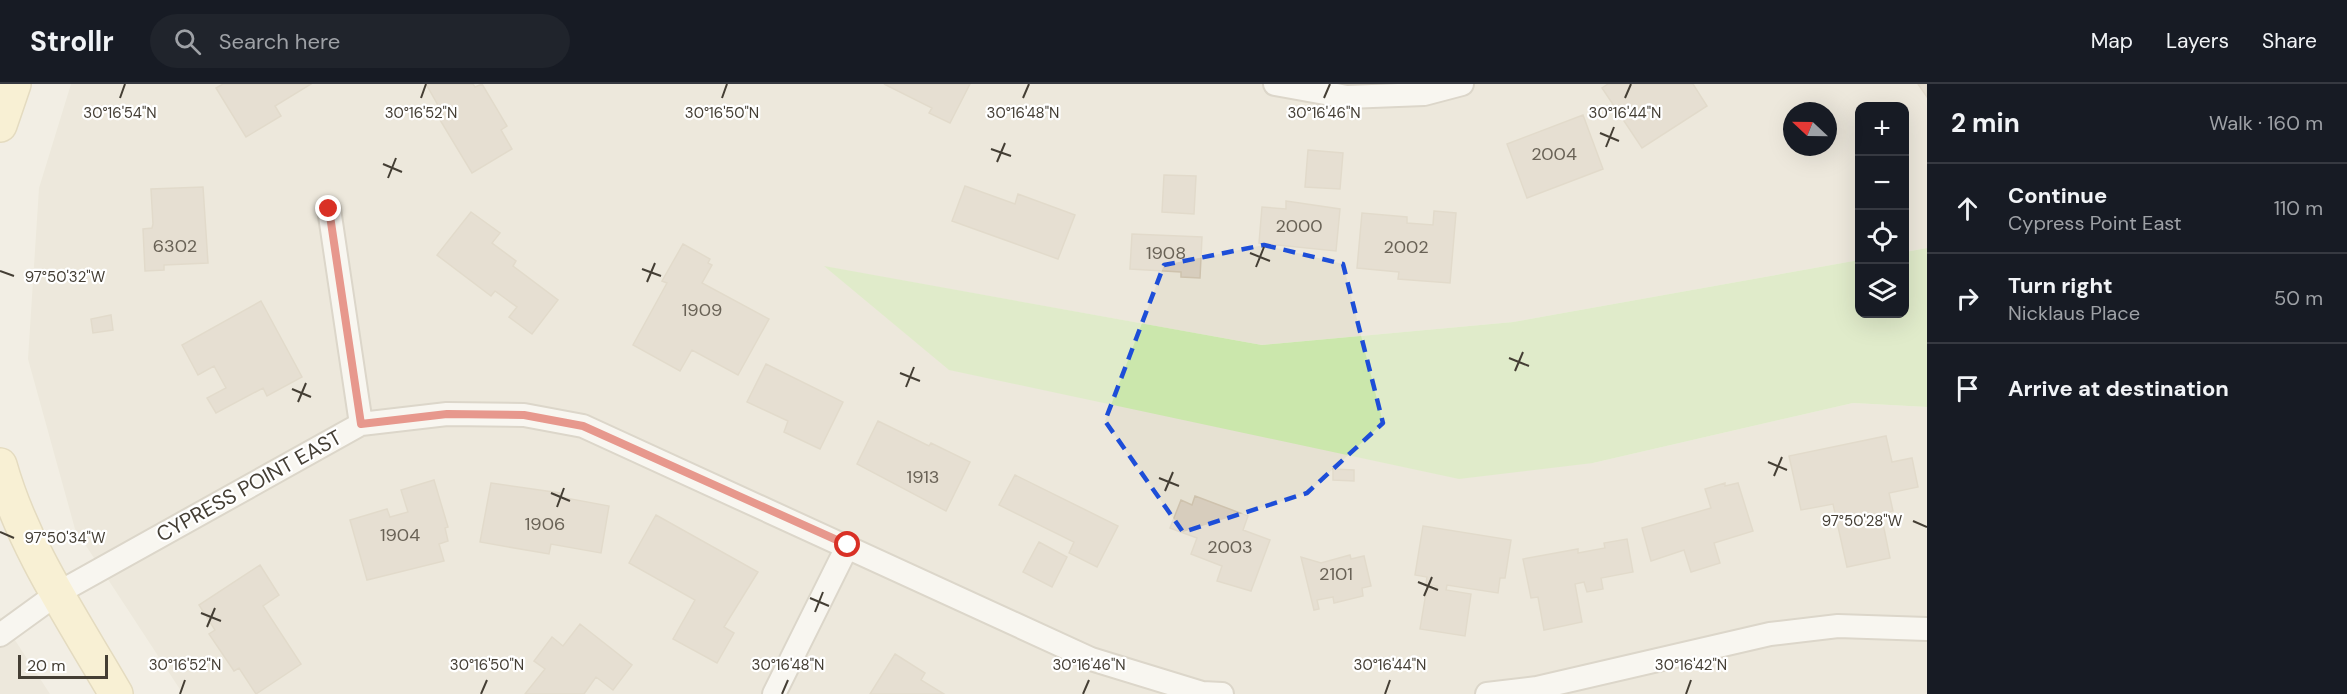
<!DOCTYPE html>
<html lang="en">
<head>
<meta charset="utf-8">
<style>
  body { margin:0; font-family:"DM Sans",sans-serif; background:#20242c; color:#f1f3f6 }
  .controls { position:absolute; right:18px; top:18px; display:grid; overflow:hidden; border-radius:12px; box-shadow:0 6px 24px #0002 }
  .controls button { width:54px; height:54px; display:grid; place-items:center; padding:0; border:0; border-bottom:2px solid #363941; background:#171b24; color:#f1f3f6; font:30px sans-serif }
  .compass { position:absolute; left:1783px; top:18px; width:54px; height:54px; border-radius:50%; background:#171b24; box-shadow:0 6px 24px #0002; rotate:292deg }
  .scale { position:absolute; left:18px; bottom:15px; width:90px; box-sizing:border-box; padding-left:6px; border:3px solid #443e34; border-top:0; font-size:16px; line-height:21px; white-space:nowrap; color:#443e34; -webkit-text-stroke:4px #fff; paint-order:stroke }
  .stop { position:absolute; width:18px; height:18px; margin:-14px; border:4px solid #d93025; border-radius:50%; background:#fff }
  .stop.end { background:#d93025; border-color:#fff; box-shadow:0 2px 6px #0008 }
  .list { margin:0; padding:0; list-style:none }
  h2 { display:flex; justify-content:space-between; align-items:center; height:78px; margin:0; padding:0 24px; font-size:26px }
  h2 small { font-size:20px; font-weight:400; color:#9ea1a6 }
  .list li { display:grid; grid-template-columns:39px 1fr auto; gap:18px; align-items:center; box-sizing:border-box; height:90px; padding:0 24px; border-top:2px solid #363941 }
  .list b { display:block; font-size:22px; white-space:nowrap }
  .list p { margin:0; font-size:20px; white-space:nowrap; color:#9ea1a6 }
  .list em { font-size:20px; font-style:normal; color:#9ea1a6 }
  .icon { flex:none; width:33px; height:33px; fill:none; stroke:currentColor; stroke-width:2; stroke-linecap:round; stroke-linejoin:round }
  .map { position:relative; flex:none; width:1927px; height:610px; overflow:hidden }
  header { display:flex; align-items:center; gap:36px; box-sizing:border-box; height:84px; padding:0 30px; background:#171b24; border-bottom:2px solid #363941 }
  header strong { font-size:28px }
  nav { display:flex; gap:33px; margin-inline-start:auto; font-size:21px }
  .search { width:420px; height:54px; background:#20242c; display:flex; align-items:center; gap:15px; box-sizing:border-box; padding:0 21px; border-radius:33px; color:#9ea1a6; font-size:22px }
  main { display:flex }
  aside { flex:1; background:#171b24 }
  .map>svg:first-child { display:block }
  .residential { fill:#e6e1d2; fill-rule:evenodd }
  .green { fill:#cbe7ac }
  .building { fill:#d7cdbd; stroke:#cec2ad; stroke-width:1.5 }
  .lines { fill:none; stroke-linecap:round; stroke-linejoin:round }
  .street-casing { stroke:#c1b9aa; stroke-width:26 }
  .secondary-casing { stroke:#d3c394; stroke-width:36 }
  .street { stroke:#fff; stroke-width:22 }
  .secondary { stroke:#fff2c2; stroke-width:33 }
  .route { stroke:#d93025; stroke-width:8 }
  .marked { fill:none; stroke:#1d4ed8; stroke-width:4.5; stroke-dasharray:12 8; stroke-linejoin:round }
  .ticks { fill:none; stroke:#443e34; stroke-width:2 }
  .labels { text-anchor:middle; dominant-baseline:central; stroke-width:4.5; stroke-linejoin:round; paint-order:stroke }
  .number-label { font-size:18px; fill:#696256 }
  .street-label { font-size:21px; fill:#443e34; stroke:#fff }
  .ticks-label { font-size:15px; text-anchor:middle; fill:#443e34; stroke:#fff; stroke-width:4.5; stroke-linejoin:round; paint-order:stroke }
</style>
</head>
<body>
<header>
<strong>Strollr</strong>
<div class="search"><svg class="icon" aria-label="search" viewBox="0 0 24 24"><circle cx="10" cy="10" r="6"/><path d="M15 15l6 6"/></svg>Search here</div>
<nav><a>Map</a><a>Layers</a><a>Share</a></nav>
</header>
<main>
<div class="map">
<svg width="1927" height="610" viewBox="0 0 1927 610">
  <rect width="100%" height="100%" fill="#f2eee4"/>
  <path class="residential" d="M71 0H1927V164L1905 168 1904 22H1860L1859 176 1513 238 1262 261 826 183 1593 379 1853 319 1927 323V610H183L75 445 28 275 39 104ZM1792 27H1828V63H1792Z
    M0 533 50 610H0Z"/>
  <path class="green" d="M1927 164V323L1853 319 1593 379 1459 395 949 286 824 182 1262 261 1513 238 1859 176 1860 230H1904L1905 168Z"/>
  <path class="building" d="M223 0H311L275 22 281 32 246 53 216 4Z
    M426 0H473L475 3 482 0 507 42 501 46 512 65 472 89 434 26 439 23Z
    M884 0H970L950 39 929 29 932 24Z
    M1608 0H1693L1707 22 1642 64 1602 4Z
    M1918 0H1927V13Z
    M1583 31 1603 85 1527 114 1507 60Z
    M1308 66 1343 69 1340 105 1305 103Z
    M1164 91 1196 92 1194 130 1162 128Z
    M965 102 1015 120 1018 110 1075 131 1058 175 952 137Z
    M203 103 208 179 164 181V186L145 187 143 145 152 144 153 140 151 105Z
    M1286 117 1340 125 1336 167 1259 159 1262 123 1286 125Z
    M1434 127 1456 129 1450 199 1398 195 1399 188 1357 184 1362 129 1407 133V139L1433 141Z
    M471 128 500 149 492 159 516 177 513 182 558 216 532 250 509 233 517 223 495 207 491 212 437 171Z
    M1132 150 1202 153 1200 194 1181 193V188L1130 185Z
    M683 160 710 175 708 179 712 181 702 199 769 235 738 291 692 266 680 287 633 261 667 199 662 197Z
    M261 217 302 293 267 312 263 304 216 329 207 314 226 304 214 282 198 291 182 261Z
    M111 231 113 246 93 249 91 235Z
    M766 280 843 318 820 365 784 348 788 337 747 318Z
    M878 337 929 362 931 359 970 378 946 427 857 380Z
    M1886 352 1892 378 1912 374 1918 403 1889 409 1893 427 1881 430 1890 474 1847 483 1833 420 1801 426 1789 372Z
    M1333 385 1354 386V397L1333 396Z
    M1015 391 1118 442 1097 483 1069 469 1074 458 999 421Z
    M434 396 448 443 445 444 448 457 439 460 444 477 367 496 350 436 387 425 390 433 408 428 401 406Z
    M491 399 560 409V413L609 422 601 469 551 460 549 470 480 458Z
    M1725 399V402L1738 399 1753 447 1714 459 1720 479 1691 488 1684 466 1651 477 1642 444 1711 424 1705 405Z
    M1195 412 1248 432 1243 446 1270 456 1251 507 1217 497 1222 482 1191 470 1197 454 1170 444 1181 416 1192 421Z
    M656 431 758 488 724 543 734 549 717 579 673 555 695 516 629 479Z
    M1423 442 1511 456 1505 494H1500L1498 509 1447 501 1446 506 1471 510 1465 552 1420 545 1427 503 1436 504 1437 502 1426 500 1427 493 1415 491Z
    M1627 455 1633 488 1601 494 1603 505 1587 508 1584 498 1575 500 1582 538 1544 546 1538 513 1531 514 1523 475 1578 465V469L1605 464 1604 459Z
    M1039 458 1067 473 1052 503 1023 488Z
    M1350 471 1351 475 1364 472 1371 502 1362 504 1363 512 1334 519 1333 513 1317 516 1319 525 1314 526 1301 473 1321 479Z
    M260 481 279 511 263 522 301 580 256 610 239 584 234 587 209 550 215 546 199 521Z
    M580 540 632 581 613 606 596 593 584 610H525L545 585 534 577 552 553 563 562Z
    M895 570 925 589 921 596 944 610H870Z"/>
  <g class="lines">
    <g class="street-casing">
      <path id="street" d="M1275 0 1347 13 1424 10 1462 0
        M329 125 361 340
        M0 551 58 509 361 340 447 330 524 331 583 342 1091 575 1202 609 1222 610
        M774 610 848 461
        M1487 610 1537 604 1770 550 1838 542 1927 545"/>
    </g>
    <g class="secondary-casing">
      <path id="secondary" d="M0 41 14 0
        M0 381C23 463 74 537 116 610"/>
    </g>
    <use href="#street" class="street"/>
    <use href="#secondary" class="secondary"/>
  </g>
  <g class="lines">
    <path class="route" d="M329 125 361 340 447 330 524 331 583 342 848 461"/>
  </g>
  <path d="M0 0H1927V610H0ZM1264 161 1343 180 1383 339 1307 409 1183 448 1105 337 1164 181Z" fill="#f2eee4" fill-opacity=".55" fill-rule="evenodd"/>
  <path class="marked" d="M1264 161 1343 180 1383 339 1307 409 1183 448 1105 337 1164 181Z"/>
  <path class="ticks" d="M120 14 125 0M421 14 426 0M722 14 727 0M1023 14 1029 0M1324 14 1330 0M1625 14 1631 0M1600 49 1619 57M1606 63 1614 43M991 65 1011 72M997 78 1005 59M383 80 402 88M388 94 396 74M1250 169 1270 177M1256 183 1264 163M642 185 661 192M0 187 14 192M647 198 655 179M1509 274 1529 282M1515 287 1523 268M900 289 920 297M906 303 914 283M292 305 311 313M298 318 306 299M1768 378 1787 386M1774 392 1782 373M1159 394 1179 402M1165 407 1173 388M551 409 570 417M557 423 564 404M1913 437 1927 443M0 448 14 454M1418 498 1438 506M1424 512 1432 493M810 514 829 522M815 528 823 508M201 529 221 537M207 543 215 524M180 610 185 596M481 610 487 596M782 610 788 596M1083 610 1089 596M1385 610 1390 596M1686 610 1691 596"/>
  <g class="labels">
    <g class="number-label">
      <text x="1554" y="70">2004</text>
      <text x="1299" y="142">2000</text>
      <text x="175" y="162">6302</text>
      <text x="1406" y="163">2002</text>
      <text x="1166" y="169">1908</text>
      <text x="702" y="226">1909</text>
      <text x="923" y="393">1913</text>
      <text x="545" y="440">1906</text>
      <text x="400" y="451">1904</text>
      <text x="1230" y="463">2003</text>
      <text x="1336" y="490">2101</text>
    </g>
    <g class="street-label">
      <text transform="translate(249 402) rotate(-29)">CYPRESS POINT EAST</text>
    </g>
  </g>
  <g class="ticks-label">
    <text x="1625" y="34">30°16'44"N</text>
    <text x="120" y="34">30°16'54"N</text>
    <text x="421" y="34">30°16'52"N</text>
    <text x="722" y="34">30°16'50"N</text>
    <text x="1023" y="34">30°16'48"N</text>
    <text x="1324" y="34">30°16'46"N</text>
    <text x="65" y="198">97°50'32"W</text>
    <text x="1862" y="442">97°50'28"W</text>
    <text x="65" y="459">97°50'34"W</text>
    <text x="185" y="586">30°16'52"N</text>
    <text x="487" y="586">30°16'50"N</text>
    <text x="788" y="586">30°16'48"N</text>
    <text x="1089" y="586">30°16'46"N</text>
    <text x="1390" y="586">30°16'44"N</text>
    <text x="1691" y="586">30°16'42"N</text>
  </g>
</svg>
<div class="controls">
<button>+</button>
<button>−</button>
<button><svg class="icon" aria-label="locate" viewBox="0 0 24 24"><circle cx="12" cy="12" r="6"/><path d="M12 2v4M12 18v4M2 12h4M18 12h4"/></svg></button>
<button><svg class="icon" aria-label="layers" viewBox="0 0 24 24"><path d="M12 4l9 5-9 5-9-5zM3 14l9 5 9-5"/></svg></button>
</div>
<svg class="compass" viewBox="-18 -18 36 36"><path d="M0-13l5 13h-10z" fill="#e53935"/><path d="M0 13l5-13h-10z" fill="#9ea1a6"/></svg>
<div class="scale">20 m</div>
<div class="stop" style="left:848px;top:461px"></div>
<div class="stop end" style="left:329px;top:125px"></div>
</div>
<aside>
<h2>2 min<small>Walk · 160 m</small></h2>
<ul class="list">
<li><svg class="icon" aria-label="ahead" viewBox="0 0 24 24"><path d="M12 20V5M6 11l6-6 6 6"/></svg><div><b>Continue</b><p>Cypress Point East</p></div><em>110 m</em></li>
<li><svg class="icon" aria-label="right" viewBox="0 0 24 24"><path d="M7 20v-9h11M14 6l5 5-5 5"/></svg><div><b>Turn right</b><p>Nicklaus Place</p></div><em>50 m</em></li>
<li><svg class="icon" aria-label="arrive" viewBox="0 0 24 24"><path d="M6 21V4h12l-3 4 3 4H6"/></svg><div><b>Arrive at destination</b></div></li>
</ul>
</aside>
</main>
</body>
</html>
